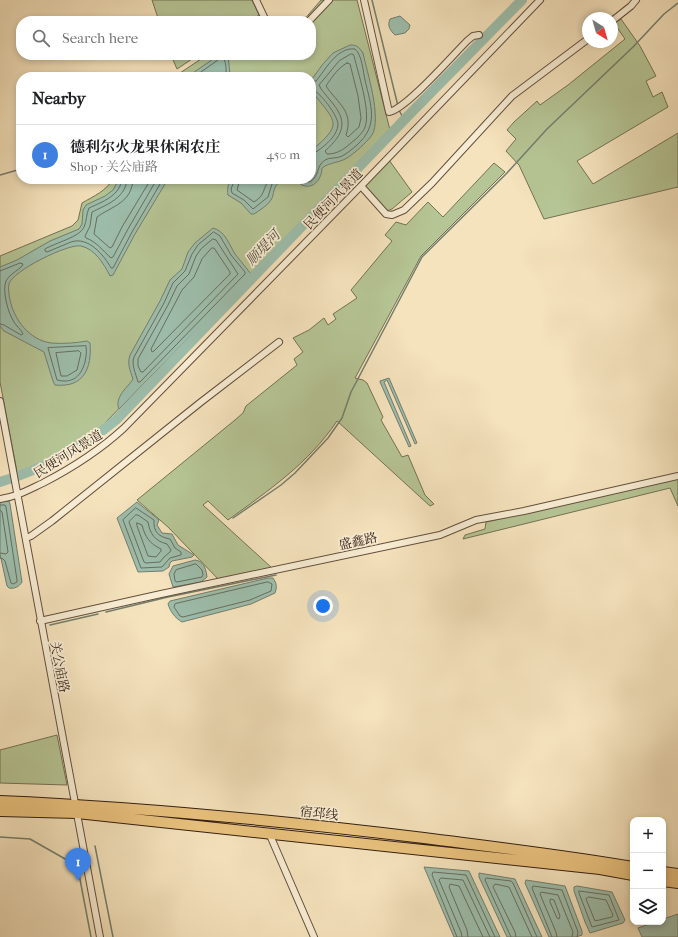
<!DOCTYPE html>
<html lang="en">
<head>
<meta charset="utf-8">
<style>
  body { margin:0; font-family:"IM FELL French Canon","Noto Serif SC",serif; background:#f2f2f2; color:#202124 }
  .controls { position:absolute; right:12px; bottom:12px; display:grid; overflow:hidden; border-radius:8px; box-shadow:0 2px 6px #0003 }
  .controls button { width:36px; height:36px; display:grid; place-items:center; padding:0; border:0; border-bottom:1px solid #e0e0e0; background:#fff; color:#202124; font:20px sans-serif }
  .compass { position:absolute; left:582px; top:12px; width:36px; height:36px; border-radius:50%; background:#fff; box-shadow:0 2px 6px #0003; rotate:143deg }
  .you { position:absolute; left:323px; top:606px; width:14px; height:14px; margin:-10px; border:3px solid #fff; border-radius:50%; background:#1a73e8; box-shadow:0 0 0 6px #1a73e833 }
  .badge { display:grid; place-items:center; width:26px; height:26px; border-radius:50%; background:#db2777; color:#fff; font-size:13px; font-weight:700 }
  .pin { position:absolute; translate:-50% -33px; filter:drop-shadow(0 1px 2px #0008) }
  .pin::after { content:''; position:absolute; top:21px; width:14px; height:12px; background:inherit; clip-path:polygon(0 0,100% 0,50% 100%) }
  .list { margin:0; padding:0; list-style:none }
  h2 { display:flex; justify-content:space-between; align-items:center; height:52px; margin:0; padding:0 16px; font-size:17px }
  h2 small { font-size:13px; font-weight:400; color:#757577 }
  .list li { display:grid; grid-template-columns:26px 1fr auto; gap:12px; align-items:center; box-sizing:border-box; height:60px; padding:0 16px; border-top:1px solid #e0e0e0 }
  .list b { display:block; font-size:15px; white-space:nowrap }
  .list p { margin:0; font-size:13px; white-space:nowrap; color:#757577 }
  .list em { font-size:13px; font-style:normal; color:#757577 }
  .icon { flex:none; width:22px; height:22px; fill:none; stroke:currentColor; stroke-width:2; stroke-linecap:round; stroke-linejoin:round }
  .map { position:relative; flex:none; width:678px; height:937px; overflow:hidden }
  .search { position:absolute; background:#fff; box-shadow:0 2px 6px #0003; left:16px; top:16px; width:300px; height:44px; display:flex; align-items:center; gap:10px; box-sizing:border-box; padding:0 14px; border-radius:16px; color:#757577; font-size:15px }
  .panel { position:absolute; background:#fff; box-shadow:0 2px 6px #0003; left:16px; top:72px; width:300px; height:112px; border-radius:16px }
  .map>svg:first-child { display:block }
  .green { fill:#b6c595; stroke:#747254 }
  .water { fill:#9dbeac; stroke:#737e6e }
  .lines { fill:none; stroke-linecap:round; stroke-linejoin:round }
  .shore { stroke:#686e5f; stroke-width:1 }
  .stream { stroke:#737e6e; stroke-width:1.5 }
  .river { stroke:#9dbeac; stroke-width:10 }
  .minor-casing { stroke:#644f3d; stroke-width:8 }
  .primary-casing { stroke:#331e12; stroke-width:12 }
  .minor { stroke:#f8edd4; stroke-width:6 }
  .primary { stroke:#eac27e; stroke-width:10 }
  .labels { text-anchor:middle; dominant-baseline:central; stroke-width:3.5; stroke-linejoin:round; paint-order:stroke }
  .street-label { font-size:13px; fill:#331e12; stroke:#f8edd4 }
  .water-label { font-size:14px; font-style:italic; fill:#534e40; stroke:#f8edd4 }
</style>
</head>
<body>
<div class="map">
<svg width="678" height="937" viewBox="0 0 678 937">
  <rect width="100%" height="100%" fill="#f5e3bd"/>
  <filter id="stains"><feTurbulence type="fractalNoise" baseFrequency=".005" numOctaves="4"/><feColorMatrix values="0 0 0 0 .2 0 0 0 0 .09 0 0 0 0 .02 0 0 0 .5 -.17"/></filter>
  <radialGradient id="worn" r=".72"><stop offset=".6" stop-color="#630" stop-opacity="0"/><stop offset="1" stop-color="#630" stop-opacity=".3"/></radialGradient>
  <path class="green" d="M152 0H252L259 15 249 21H159Z
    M321 0H357L390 130 103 425C79 443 46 466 17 472L0 382V256L72 226 78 220 82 203C94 196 106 191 113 179H311V77H174L207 55H311V21H303Z
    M621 19 640 46 656 76 646 81 653 97 662 92 668 107 577 161 593 184 678 133V187L544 219 519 165 506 151 516 139 507 130 514 122 537 101 540 105 568 85 625 39 614 23Z
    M171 55H198L177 69Z
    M389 160 412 192 392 209 387 211 363 186Z
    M494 163 505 172 421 256 355 378 363 380 367 383 383 417 381 420 402 457 408 455 425 495 434 504 430 506 337 421C309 463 268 491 228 520L208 501 203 505 272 568 219 580 168 527 137 500 235 420 243 413 246 406 297 365 294 359 303 352 293 338 309 330 324 318 328 325 336 319 333 314 357 298 351 290 392 241 385 235 396 222 406 225 428 202 443 217Z
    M678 479V506L670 488 463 539 465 535 485 529 486 522Z
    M57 735 67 785 0 783V750Z"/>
  <path class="water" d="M400 16 410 25 409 29 405 33 395 35C390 30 387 26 390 19Z
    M350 45C357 45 359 47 363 53 367 72 382 118 372 135 366 143 356 152 347 158 339 163 330 162 322 168 322 178 314 190 302 185 300 184 297 181 294 180 291 180 284 181 281 182 272 185 275 194 271 200 267 206 260 210 254 214H251L241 203 228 195C227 188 228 184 232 179H311V151C343 124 337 123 313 93L311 89 312 79 323 64 333 53Z
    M219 55H228L230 75 227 77H187Z
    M119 179H168L135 234 113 275 110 276C104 264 95 249 81 246 69 243 12 271 9 284 8 289 9 295 10 300 14 319 29 340 51 343 63 344 76 343 87 341L90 343C92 368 84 388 55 385L53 381 44 352 4 331 0 326V267L17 260 50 241 79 229 82 224 83 210 86 205 105 196 113 190Z
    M213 228C225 231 229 244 235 254 240 261 246 267 251 274L119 409C114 397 128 387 133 379 130 370 127 364 130 355L160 301 170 280 182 269 188 252 195 243Z
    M389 378 417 443 415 444 387 380 384 382 411 446 409 447 380 382V381Z
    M0 501H9L10 504 22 582C19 587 14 589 9 588L7 586 0 554Z
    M137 502 159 520 157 525 162 533 172 534 178 545 194 555 192 557 172 561 170 563 169 567 163 571 138 572 117 518Z
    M195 560C204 561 206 569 207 577L201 582 173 587 169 574 173 566Z
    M268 578H273C277 584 277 587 275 593L251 604 182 622C175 618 170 611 168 604L170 601Z
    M424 867 469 871 500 937H454Z
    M479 873 515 879 542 937H507L479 877Z
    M526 880 565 886 582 931V935L576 937H549L525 883Z
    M577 886 612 892 625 920 623 923 590 933 585 922 574 891V887Z
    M678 914V937H642L638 928 655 922H663V919Z"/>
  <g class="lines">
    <path class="shore" d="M351 54H353L354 56C358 73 371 111 365 127 363 133 356 139 351 143 343 150 337 154 327 154L325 151C345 133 348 121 330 100 326 95 321 90 319 85L339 61Z
      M347 63 350 64 358 96 361 118 359 127 348 137 346 135C354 111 338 104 326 86 332 77 338 68 347 63Z
      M194 77 222 57C227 61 226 71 226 77
      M311 89C319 90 339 117 338 125 337 134 330 141 324 146 320 149 316 153 311 154
      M122 179C120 196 102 202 89 208 86 214 87 221 84 227 80 237 55 243 45 249V251L47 252C55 249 63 245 71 242 88 236 104 255 111 268H113L132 232 163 179
      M127 179C126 198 106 205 92 212L90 226 85 236 86 238C97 242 103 251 111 258L113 257 128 229 157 179
      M133 179C132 203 112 206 97 217L94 234 110 248 112 247 122 227 151 179
      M235 179 231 189 232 193 244 200 253 209 268 197 272 184 278 179
      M240 179 237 190 254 202C266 195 262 188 270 179
      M300 179 304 181 310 182C321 174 315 167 325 160 329 157 337 159 342 156 348 153 352 149 357 145 379 125 371 106 365 80 363 71 362 55 355 49 337 47 326 69 316 81L311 82
      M214 232 220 236 231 255 245 272V274L140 382H138C136 374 131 365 134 357L164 303 173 283 185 271 192 254 198 245Z
      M213 239 216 240 238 274 143 372H141L138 366V359L168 305 177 286 189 274 196 256 201 249Z
      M212 248H214L230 272V274L154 351 152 352 151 349 182 290 194 277 202 259Z
      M0 271 20 263 23 264 22 266C17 271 9 275 6 281 2 291 8 313 14 322 16 326 21 329 23 334L21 335 4 325 0 324
      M86 346C87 352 86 356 85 362 81 376 73 384 57 380L48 348Z
      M79 351 81 353 77 370 67 376H61L56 353Z
      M0 505H5L6 507 17 580V582L13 584 11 583 5 561 3 559 0 558
      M136 508 154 520C153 532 159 537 170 539L175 548 181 552V555L170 558 162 567 141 568 123 520Z
      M0 510 2 512 8 552 6 554 0 553
      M136 515H138L148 522C150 534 155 541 167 544L171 550 170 552 164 557 160 562 146 563 144 562 129 522Z
      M137 523 142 525C145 537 150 544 161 549V551L156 557 148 556 137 526Z
      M196 564 202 570 203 575 202 577 177 582 175 581 174 574 176 570Z
      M268 582 272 584 271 591 250 600 183 617 180 616 174 607 175 604Z
      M579 891 609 895 619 920 592 927 579 893Z
      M589 897 606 900 613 915 612 917 595 921 586 899Z
      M551 899 554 900 560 916 559 919 557 918 550 902Z
      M457 937 432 875 433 872 466 875 495 937
      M462 937 461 932 439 880 441 878 463 880 490 937
      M468 937 467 930 449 887 450 884 459 886 483 937
      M511 937 485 880 486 878 511 881 513 883 537 937
      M516 937 515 932 493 887 495 884 509 887 532 937
      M552 937 532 888 533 886 562 890 578 932 577 937
      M557 937 556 932 540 894 541 892 558 895 573 932 572 937"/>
    <path class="stream" d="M372 0 398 106
      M399 110 404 120
      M0 175 21 169
      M233 518 281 485 295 473 328 438 342 418 351 392 422 257 506 174 547 129 633 47 664 14 678 3
      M106 612 168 597 276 575
      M50 625 98 614
      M0 837 30 839 74 864 78 869 91 937
      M95 846 113 937"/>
    <path class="river" d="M0 482C43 469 81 449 116 420L404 120 522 0"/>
    <g class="minor-casing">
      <path id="minor" d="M256 0 266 21
        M364 0 389 112C406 109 452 56 467 41L473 36 479 35
        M309 21 329 0
        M612 21 631 6 636 0
        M361 186 386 214 392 215 404 210 432 183 512 96 588 39
        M0 401 100 937
        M0 499C16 497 28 490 43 483 72 468 99 451 124 428L361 186 540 0
        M26 538 31 536 52 521 201 402 279 342
        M40 621 161 594 440 535 476 520 524 511 678 476
        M269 833 314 937"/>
    </g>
    <g class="primary-casing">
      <path id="primary" d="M0 801C142 807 283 821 424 838 494 847 564 855 633 867
        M0 811 77 813 600 869 633 875
        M663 872 678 874
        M663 881 678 883"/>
    </g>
    <use href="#minor" class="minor"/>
    <use href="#primary" class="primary"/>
  </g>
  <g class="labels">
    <g class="street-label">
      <text transform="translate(333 199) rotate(-46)">民便河风景道</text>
      <text transform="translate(68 454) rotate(-32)">民便河风景道</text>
      <text transform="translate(358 541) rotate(-12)">盛鑫路</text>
      <text transform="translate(60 667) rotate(79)">关公庙路</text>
      <text transform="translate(319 813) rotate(6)">宿邳线</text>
    </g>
    <g class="water-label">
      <text transform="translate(263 248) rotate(-46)">顺堤河</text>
    </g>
  </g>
  <rect width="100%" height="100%" filter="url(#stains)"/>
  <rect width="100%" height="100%" fill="url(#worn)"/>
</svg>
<div class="controls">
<button>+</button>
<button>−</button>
<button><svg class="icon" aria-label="layers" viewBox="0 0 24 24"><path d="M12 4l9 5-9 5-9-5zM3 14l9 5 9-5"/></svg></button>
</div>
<svg class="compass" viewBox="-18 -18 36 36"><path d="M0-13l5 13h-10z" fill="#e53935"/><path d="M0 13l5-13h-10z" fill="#757577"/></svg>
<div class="you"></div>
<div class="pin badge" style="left:78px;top:881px;background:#3f7fe0">1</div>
<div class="search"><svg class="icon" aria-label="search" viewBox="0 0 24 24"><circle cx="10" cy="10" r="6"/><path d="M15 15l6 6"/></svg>Search here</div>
<section class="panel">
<h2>Nearby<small></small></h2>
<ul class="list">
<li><span class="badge" style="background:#3f7fe0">1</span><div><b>德利尔火龙果休闲农庄</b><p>Shop · 关公庙路</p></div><em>450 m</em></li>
</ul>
</section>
</div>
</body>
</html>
